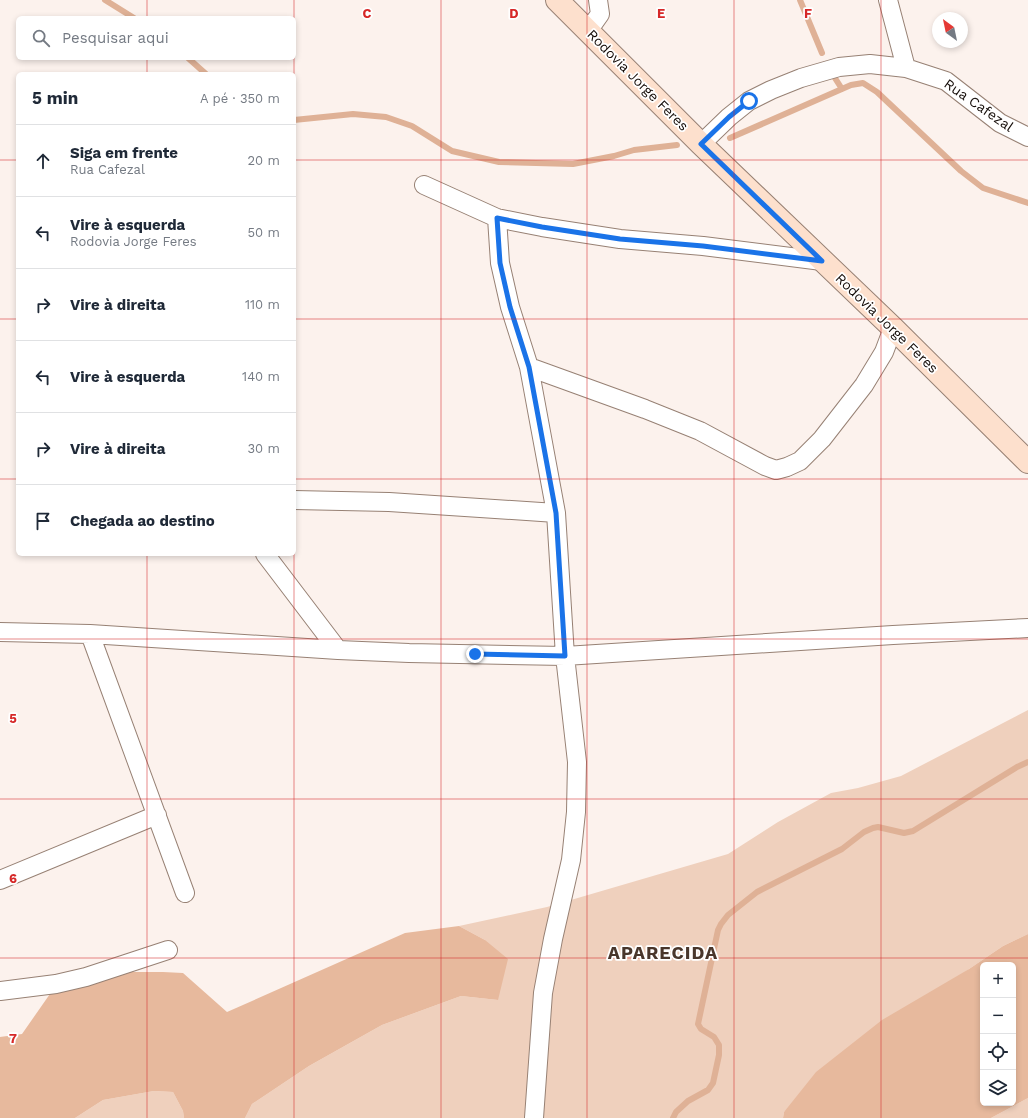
<!DOCTYPE html>
<html lang="pt">
<head>
<meta charset="utf-8">
<style>
  body { margin:0; font-family:"Work Sans",sans-serif; background:#f2f2f3; color:#1f2937 }
  .controls { position:absolute; right:12px; bottom:12px; display:grid; overflow:hidden; border-radius:6px; box-shadow:0 2px 6px #0003 }
  .controls button { width:36px; height:36px; display:grid; place-items:center; padding:0; border:0; border-bottom:1px solid #e0e1e3; background:#fff; color:#1f2937; font:20px sans-serif }
  .compass { position:absolute; left:932px; top:12px; width:36px; height:36px; border-radius:50%; background:#fff; box-shadow:0 2px 6px #0003; rotate:327deg }
  .stop { position:absolute; width:12px; height:12px; margin:-9px; border:3px solid #1a73e8; border-radius:50%; background:#fff }
  .stop.end { background:#1a73e8; border-color:#fff; box-shadow:0 1px 4px #0008 }
  .list { margin:0; padding:0; list-style:none }
  h2 { display:flex; justify-content:space-between; align-items:center; height:52px; margin:0; padding:0 16px; font-size:17px }
  h2 small { font-size:13px; font-weight:400; color:#747a83 }
  .list li { display:grid; grid-template-columns:26px 1fr auto; gap:12px; align-items:center; box-sizing:border-box; height:72px; padding:0 16px; border-top:1px solid #e0e1e3 }
  .list b { display:block; font-size:15px; white-space:nowrap }
  .list p { margin:0; font-size:13px; white-space:nowrap; color:#747a83 }
  .list em { font-size:13px; font-style:normal; color:#747a83 }
  .icon { flex:none; width:22px; height:22px; fill:none; stroke:currentColor; stroke-width:2; stroke-linecap:round; stroke-linejoin:round }
  .map { position:relative; flex:none; width:1028px; height:1118px; overflow:hidden }
  .search { position:absolute; background:#fff; box-shadow:0 2px 6px #0003; left:16px; top:16px; width:280px; height:44px; display:flex; align-items:center; gap:10px; box-sizing:border-box; padding:0 14px; border-radius:6px; color:#747a83; font-size:15px }
  .panel { position:absolute; background:#fff; box-shadow:0 2px 6px #0003; left:16px; top:72px; width:280px; height:484px; border-radius:6px }
  .map>svg:first-child { display:block }
  .green { fill:#efd0bd }
  .forest { fill:#e7b99d; fill-rule:evenodd }
  .lines { fill:none; stroke-linecap:round; stroke-linejoin:round }
  .stream { stroke:#dfb196; stroke-width:6 }
  .street-casing { stroke:#978174; stroke-width:20 }
  .secondary-casing { stroke:#978174; stroke-width:24 }
  .street { stroke:#fff; stroke-width:18 }
  .secondary { stroke:#fde0cd; stroke-width:22 }
  .route { stroke:#1a73e8; stroke-width:5 }
  .grid { fill:none; stroke:#d62828; stroke-width:1; stroke-opacity:0.55 }
  .labels { text-anchor:middle; dominant-baseline:central; stroke-width:3.5; stroke-linejoin:round; paint-order:stroke }
  .street-label { font-size:14px; fill:#130b07; stroke:#fff }
  .district-label { font-size:18px; font-weight:bold; letter-spacing:1px; fill:#49362b; stroke:#fff }
  .grid-label { font-size:13px; text-anchor:middle; font-weight:bold; fill:#d62828; stroke:#fff; stroke-width:3.5; stroke-linejoin:round; paint-order:stroke }
</style>
</head>
<body>
<div class="map">
<svg width="1028" height="1118" viewBox="0 0 1028 1118">
  <rect width="100%" height="100%" fill="#fcf2ed"/>
  <path class="green" d="M1028 710V934L1003 946 969 969 784 1112 783 1118H245L252 1104 309 1066 382 1025 461 996 498 1000 485 940 459 926 547 907 728 854 778 822 831 793 858 788 901 776Z
    M154 1091 173 1092 183 1111 184 1118H75L103 1100Z
    M1028 1098V1118H991Z"/>
  <path class="forest" d="M459 926 485 940 508 959 498 1000 461 996 382 1025 309 1066 252 1104 245 1118H184L183 1111 173 1092 154 1091 103 1100 75 1118H0V1037L22 1034 52 991 117 972H163L183 973 227 1012 405 933Z
    M1028 934V1098L991 1118H783L784 1112 816 1072 882 1020 969 969 1003 946ZM983 965H1013V1103H983Z"/>
  <g class="lines">
    <path class="stream" d="M105 0 134 18
      M800 0 822 53
      M188 58 206 74
      M833 75 842 89
      M294 120 353 114 386 117 412 126 452 151 499 162 573 164 614 156 634 150 677 145
      M730 138 851 85 863 83 877 92 961 171 983 188 1028 203
      M673 1118 676 1112 688 1101 708 1090 713 1083 719 1055V1045L714 1037 701 1029 698 1024 718 930 721 924 728 915 757 892 842 849 864 832 873 828 878 827 904 833 913 831 1017 767 1028 762"/>
    <g class="street-casing">
      <path id="street" d="M888 0 906 68
        M588 31 600 14 598 0
        M701 144 729 117 749 101 771 90 801 78 839 67 870 64 906 68 946 81 1000 123 1028 137
        M424 185 497 218 542 227 620 239 703 246 822 261
        M497 218 500 263 510 307 529 367 556 513 565 656 577 762 576 812 571 860 553 939 543 993 534 1118
        M529 367 645 409 700 431 765 466 776 470 787 467 800 461 822 439 864 385 884 352 893 328
        M294 500 389 502 556 513
        M265 554 338 650
        M0 632 90 634 338 650 409 653 565 656 893 635 1028 628
        M90 634 185 893
        M0 880 157 815
        M0 991 56 984 86 977 168 950"/>
    </g>
    <g class="secondary-casing">
      <path id="secondary" d="M557 0 701 144 893 328 1028 462"/>
    </g>
    <use href="#street" class="street"/>
    <use href="#secondary" class="secondary"/>
  </g>
  <g class="lines">
    <path class="route" d="M475 654 565 656 556 513 529 367 510 307 500 263 497 218 542 227 620 239 703 246 822 261 701 144 729 117 749 101"/>
  </g>
  <path class="grid" d="M147 0V18M294 0V18M441 0V1118M587 0V1118M734 0V1118M881 0V1118M147 58V74M294 58V74M0 160H18M294 160H1028M0 319H18M294 319H1028M0 479H18M294 479H1028M147 554V1118M294 554V1118M0 639H1028M0 799H1028M0 958H1028"/>
  <g class="labels">
    <g class="street-label">
      <text transform="translate(638 80) rotate(45)">Rodovia Jorge Feres</text>
      <text transform="translate(979 105) rotate(35)">Rua Cafezal</text>
      <text transform="translate(887 323) rotate(44)">Rodovia Jorge Feres</text>
    </g>
    <g class="district-label">
      <text x="663" y="952">APARECIDA</text>
    </g>
  </g>
  <g class="grid-label">
    <text x="367" y="18">C</text>
    <text x="514" y="18">D</text>
    <text x="661" y="18">E</text>
    <text x="808" y="18">F</text>
    <text x="13" y="723">5</text>
    <text x="13" y="883">6</text>
    <text x="13" y="1043">7</text>
  </g>
</svg>
<div class="controls">
<button>+</button>
<button>−</button>
<button><svg class="icon" aria-label="locate" viewBox="0 0 24 24"><circle cx="12" cy="12" r="6"/><path d="M12 2v4M12 18v4M2 12h4M18 12h4"/></svg></button>
<button><svg class="icon" aria-label="layers" viewBox="0 0 24 24"><path d="M12 4l9 5-9 5-9-5zM3 14l9 5 9-5"/></svg></button>
</div>
<svg class="compass" viewBox="-18 -18 36 36"><path d="M0-13l5 13h-10z" fill="#e53935"/><path d="M0 13l5-13h-10z" fill="#747a83"/></svg>
<div class="stop" style="left:749px;top:101px"></div>
<div class="stop end" style="left:475px;top:654px"></div>
<div class="search"><svg class="icon" aria-label="search" viewBox="0 0 24 24"><circle cx="10" cy="10" r="6"/><path d="M15 15l6 6"/></svg>Pesquisar aqui</div>
<section class="panel">
<h2>5 min<small>A pé · 350 m</small></h2>
<ul class="list">
<li><svg class="icon" aria-label="ahead" viewBox="0 0 24 24"><path d="M12 20V5M6 11l6-6 6 6"/></svg><div><b>Siga em frente</b><p>Rua Cafezal</p></div><em>20 m</em></li>
<li><svg class="icon" aria-label="left" viewBox="0 0 24 24"><path d="M17 20v-9H6M10 6l-5 5 5 5"/></svg><div><b>Vire à esquerda</b><p>Rodovia Jorge Feres</p></div><em>50 m</em></li>
<li><svg class="icon" aria-label="right" viewBox="0 0 24 24"><path d="M7 20v-9h11M14 6l5 5-5 5"/></svg><div><b>Vire à direita</b></div><em>110 m</em></li>
<li><svg class="icon" aria-label="left" viewBox="0 0 24 24"><path d="M17 20v-9H6M10 6l-5 5 5 5"/></svg><div><b>Vire à esquerda</b></div><em>140 m</em></li>
<li><svg class="icon" aria-label="right" viewBox="0 0 24 24"><path d="M7 20v-9h11M14 6l5 5-5 5"/></svg><div><b>Vire à direita</b></div><em>30 m</em></li>
<li><svg class="icon" aria-label="arrive" viewBox="0 0 24 24"><path d="M6 21V4h12l-3 4 3 4H6"/></svg><div><b>Chegada ao destino</b></div></li>
</ul>
</section>
</div>
</body>
</html>
